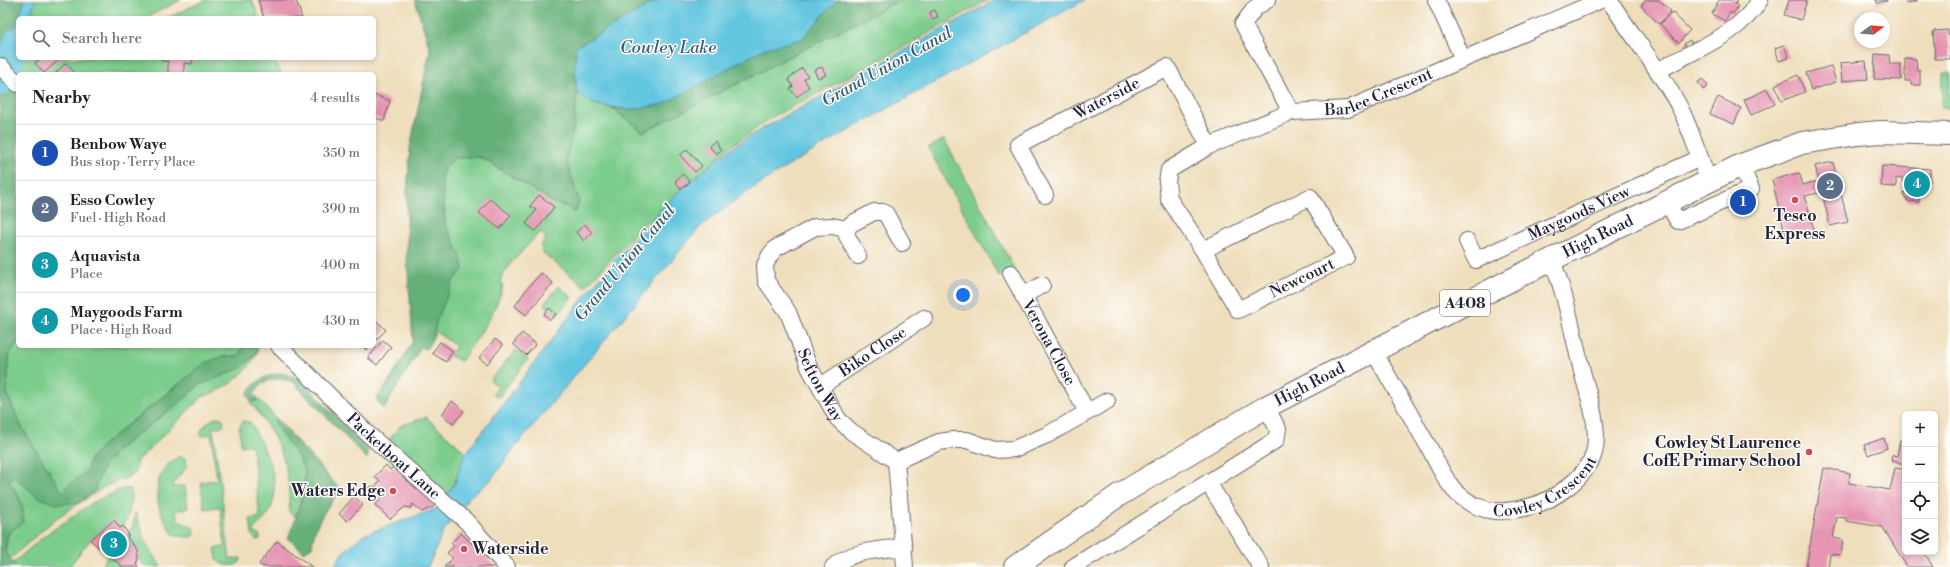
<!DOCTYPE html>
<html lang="en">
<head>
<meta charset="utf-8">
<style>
  body { margin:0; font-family:"Libre Bodoni",serif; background:#f2f2f2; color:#222 }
  .controls { position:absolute; right:12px; bottom:12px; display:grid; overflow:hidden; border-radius:6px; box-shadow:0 2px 6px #0003 }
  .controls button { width:36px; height:36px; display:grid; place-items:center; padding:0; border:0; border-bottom:1px solid #e0e0e0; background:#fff; color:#222; font:20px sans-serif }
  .compass { position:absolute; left:1854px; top:12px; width:36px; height:36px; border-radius:50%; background:#fff; box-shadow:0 2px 6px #0003; rotate:74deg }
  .you { position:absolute; left:963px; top:295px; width:14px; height:14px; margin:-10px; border:3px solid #fff; border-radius:50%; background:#1a73e8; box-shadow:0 0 0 6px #1a73e833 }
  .badge { display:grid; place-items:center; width:26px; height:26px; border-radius:50%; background:#d1495b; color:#fff; font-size:13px; font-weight:700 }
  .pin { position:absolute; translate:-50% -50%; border:2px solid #fff; box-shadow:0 1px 4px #0006 }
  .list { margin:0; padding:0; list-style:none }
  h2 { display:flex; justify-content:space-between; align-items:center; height:52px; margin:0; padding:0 16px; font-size:17px }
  h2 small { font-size:13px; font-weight:400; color:#767676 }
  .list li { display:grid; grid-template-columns:26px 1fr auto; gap:12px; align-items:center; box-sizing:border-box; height:56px; padding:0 16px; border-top:1px solid #e0e0e0 }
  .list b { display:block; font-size:15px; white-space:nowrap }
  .list p { margin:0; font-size:13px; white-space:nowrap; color:#767676 }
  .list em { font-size:13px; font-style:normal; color:#767676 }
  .icon { flex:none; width:22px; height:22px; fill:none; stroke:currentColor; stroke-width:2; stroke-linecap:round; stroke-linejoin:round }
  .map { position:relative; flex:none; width:1950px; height:567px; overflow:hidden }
  .search { position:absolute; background:#fff; box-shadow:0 2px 6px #0003; left:16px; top:16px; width:360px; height:44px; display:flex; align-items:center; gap:10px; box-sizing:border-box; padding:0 14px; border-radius:6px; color:#767676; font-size:15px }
  .panel { position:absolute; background:#fff; box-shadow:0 2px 6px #0003; left:16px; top:72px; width:360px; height:276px; border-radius:6px }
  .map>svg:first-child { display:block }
  .green { fill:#7ccc8c; stroke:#4f7764 }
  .forest { fill:#65b078; stroke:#44695a }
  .water { fill:#62c6e0; stroke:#42748e }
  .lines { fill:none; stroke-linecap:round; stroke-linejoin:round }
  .river { stroke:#62c6e0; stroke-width:27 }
  .building { fill:#e695b2 }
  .street-casing { stroke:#6a6468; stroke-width:18 }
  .primary-casing { stroke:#6a6468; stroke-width:24 }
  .street { stroke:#fff; stroke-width:16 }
  .primary { stroke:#fff; stroke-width:22 }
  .poi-dot { fill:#d1495b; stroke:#fdfcf7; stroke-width:1.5 }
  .labels { text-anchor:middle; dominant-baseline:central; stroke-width:3; stroke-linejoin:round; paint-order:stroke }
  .shield { fill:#fdfcf7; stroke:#646373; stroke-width:1 }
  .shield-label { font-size:15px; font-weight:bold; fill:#22223b }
  .street-label { font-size:16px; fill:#22223b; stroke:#fdfcf7 }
  .poi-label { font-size:16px; font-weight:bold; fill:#22223b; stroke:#fdfcf7; text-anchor:end }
  .water-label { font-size:17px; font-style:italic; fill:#385b75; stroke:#fdfcf7 }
</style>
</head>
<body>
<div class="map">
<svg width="1950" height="567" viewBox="0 0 1950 567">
  <rect width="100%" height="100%" fill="#fdfcf7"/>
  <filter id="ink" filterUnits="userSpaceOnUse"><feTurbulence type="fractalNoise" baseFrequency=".025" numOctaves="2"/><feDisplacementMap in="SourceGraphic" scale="8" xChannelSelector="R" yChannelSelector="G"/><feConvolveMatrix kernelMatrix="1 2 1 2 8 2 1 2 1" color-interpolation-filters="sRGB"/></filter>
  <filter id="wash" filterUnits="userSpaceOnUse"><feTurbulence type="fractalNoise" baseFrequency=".012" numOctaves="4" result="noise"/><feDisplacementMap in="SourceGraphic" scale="16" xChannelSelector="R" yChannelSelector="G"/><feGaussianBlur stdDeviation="0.9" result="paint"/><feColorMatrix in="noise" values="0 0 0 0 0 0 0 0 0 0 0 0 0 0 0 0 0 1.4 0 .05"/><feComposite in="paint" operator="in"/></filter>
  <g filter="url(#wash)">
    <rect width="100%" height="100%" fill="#efdebc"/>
    <path class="green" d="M36 0H181L145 18H29Z
      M206 0H252L259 18H167Z
      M900 0H988L866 68 774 116 720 154 721 156 676 194 649 223 647 221 585 287 542 252 541 245 546 238 540 232 512 262 500 280 503 286C495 315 478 337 461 361L450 356 456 346 434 331 436 322 454 279 459 275 463 269 460 254 445 223 442 175 445 167 455 158 480 157 553 202 568 207 572 211 574 185 566 159 573 131 577 93 594 104 612 108 643 132Z
      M18 49V58H274L281 74 9 73Z
      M1950 72V109L1942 108 1943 73Z
      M944 139 1014 268 999 276 928 148Z
      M559 286 572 297 557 315 544 304Z
      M18 340V346H245L238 356 221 357 205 363 127 425 103 445 90 459 87 471 70 484 63 494 21 426 7 394 9 356Z
      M516 350 528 359 498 398 493 394 498 387 490 380Z
      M257 353C247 374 225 390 202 397L137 461 135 474 104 487 55 519 10 559 5 552 8 534 23 522C25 505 19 495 9 482L13 475 39 498 78 503 94 491 104 466 117 450 184 399 199 385 241 368Z
      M258 398 275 417 276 426 300 460 305 472 302 495 296 517 289 512C291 464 279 438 250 402L257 401Z
      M220 417 223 419 224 426 213 428 230 559 241 558 240 562C235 567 224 567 218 561 216 558 216 552 215 548L225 547 220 507 204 509 201 482 217 480 211 434 200 436C201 426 211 418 220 417Z
      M426 417 466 453C459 467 457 481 448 494L389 440 400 426Z
      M243 421 250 422C265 449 286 486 267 516 264 521 258 524 254 529V532L260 536V539L256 540 252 535 250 519 260 517 252 445 241 446 239 428Z
      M181 456 186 459 187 466 176 480 172 487 185 486 188 508 175 511 179 521 194 528 195 535 191 537 175 536C155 515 146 470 181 456Z
      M121 489H131C131 501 131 521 120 528L114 521 90 540 69 567H16L13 563 43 537 92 503Z
      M135 511 145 541 161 567H145L139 559 138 551 127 536 133 525Z
      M109 555 118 562 120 567H100Z"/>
    <path class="forest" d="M0 0H25L6 52 0 54Z
      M415 0H658L576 47 575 71 577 93 573 131 566 159 579 201 576 212 572 211 568 207 553 202 481 157 455 158 445 167 442 176 445 223 460 254 463 269 459 275 454 279 436 322 434 335 427 348 424 349 421 347 384 409 376 399 387 385 413 341 407 259V194L410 148 430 50Z
      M837 0H900L643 132 612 108 630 110 664 104 763 49 801 39Z
      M6 79 18 91V340L9 356 7 394 21 426 63 493 70 484 87 471 90 459 103 445 205 363 221 357 238 356 245 346H258L257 353 241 368 199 385 184 399 117 450 104 466 94 491 78 503 57 504 39 498 13 476 9 482C19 495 25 505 23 522L8 534 5 552 16 567H0V93Z
      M281 373 299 378 369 451 367 459 293 382 281 379 272 380 263 383 254 394 258 398 257 401H251L247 394C254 382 267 374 281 373Z
      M275 417 340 489C328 508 313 524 312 547L304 552 288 538 300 507 305 472 300 460 276 426Z"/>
    <path class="water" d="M25 0H36L29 18H18V49L11 68 0 57V54L6 52Z
      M658 0H837L801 39 763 49 664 104 630 110 594 104 577 93 575 71 576 47Z
      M995 0H1085C1010 41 935 82 860 124 805 156 750 186 700 227L515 447 490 481 469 497 443 532 428 567H334L342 553 363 535 438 508 455 483 461 463 466 453 581 301 616 259 676 194 721 156 751 135Z"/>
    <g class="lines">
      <path class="river" d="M0 82 18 41"/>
    </g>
    <g id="blocks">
      <path class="building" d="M258 0H296L302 18H264Z
        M1646 0H1659L1671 11 1659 24 1641 6Z
        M1719 0H1737L1735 4 1738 6 1733 14 1730 12 1725 21 1712 14Z
        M1789 0H1807L1801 20 1784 15Z
        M1876 0H1887V1L1877 3Z
        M1906 0H1917V1L1907 3Z
        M935 10 938 17 932 19 930 12Z
        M1672 12 1690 30 1679 43 1660 24Z
        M1948 30 1950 59H1935L1933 31Z
        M1690 40 1692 45 1687 49 1684 44Z
        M1784 45 1789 58 1779 61 1775 48Z
        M1875 54 1889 55 1890 64H1901V80L1874 79Z
        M41 58H61L44 73 35 63Z
        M161 58H193L192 64 184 63V74H168V61H161Z
        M1905 58 1916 59 1917 70H1920V85H1911V81H1905Z
        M1866 61 1868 79 1842 81 1840 63Z
        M66 63 76 74H55Z
        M1831 66 1836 82 1811 90 1806 73Z
        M822 67 826 75 818 78 814 70Z
        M802 68 808 76 804 79 809 87 797 97 790 89 793 86 788 79Z
        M1798 75 1805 92 1781 101 1775 85Z
        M1703 79 1708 86 1703 90 1698 82Z
        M1767 89 1775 104 1751 115 1744 100Z
        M375 95 390 101 384 121 374 117Z
        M1718 97 1741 108 1734 124 1710 114Z
        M715 141 721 150 716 154 709 146Z
        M687 149 702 166 695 172 680 155Z
        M1833 162 1848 222 1830 226 1822 192 1805 196 1814 230 1786 237 1772 180 1798 173 1800 175 1803 185 1819 181 1815 166Z
        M1882 166 1930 169V182L1926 181V189H1919V202L1907 201V198L1904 197V192L1907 193 1908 182H1903V179L1896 178V187L1881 186Z
        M683 174 690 182 681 189 675 181Z
        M539 195 554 207 536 231 526 224 536 210 530 206Z
        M490 199 511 215 500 229 479 213Z
        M585 224 592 233 584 241 576 232Z
        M541 273 553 283 526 315 515 306 526 290Z
        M549 308 556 314 550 320 544 314Z
        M376 320 386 330 374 342V321Z
        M522 333 536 344 526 355 513 344Z
        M495 339 503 345 487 364 479 358Z
        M383 340 391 347 377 365 368 358Z
        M440 342 453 351 446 362 432 353Z
        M362 346H370L366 350Z
        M452 401 464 411 453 424 442 414Z
        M1884 438 1887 448 1868 455 1864 445Z
        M1900 440 1905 441V464L1891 461 1892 455 1897 456Z
        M386 465 390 470 393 467 439 501 433 507 422 512 413 504 411 508 405 507 390 519 375 505 382 498 376 491 368 492 366 488 376 486 380 481 374 477Z
        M1824 468 1850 473 1849 483 1890 490 1895 468 1903 469 1902 479H1905V497L1901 515 1905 522V552H1924L1933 567H1907L1882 526V527L1846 521V518L1837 517 1833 538 1843 540 1841 555 1830 554 1828 567H1806Z
        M354 496 363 505 347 521 339 514Z
        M114 520 120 528 123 526 129 535 127 536 138 551 139 559 137 564 139 567H123L90 540Z
        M461 533 496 567H444L453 558 447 553 454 546 451 543Z
        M277 541 312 567H263L259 564Z"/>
    </g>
  </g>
  <g filter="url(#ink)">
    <use href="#blocks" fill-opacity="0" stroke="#6a6468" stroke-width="1"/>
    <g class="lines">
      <g class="street-casing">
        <g id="street">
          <path d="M1267 0 1255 8 1243 24 1291 112"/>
          <path d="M1436 0 1463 59"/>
          <path d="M1609 0C1633 37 1661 71 1681 110 1692 133 1699 157 1709 181"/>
          <path d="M0 66 18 84"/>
          <path d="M1658 71C1694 49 1737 37 1760 0"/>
          <path id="s1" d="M1045 195 1018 145 1167 67 1209 146"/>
          <path d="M1666 201 1678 221 1751 189 1741 165"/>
          <path id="s2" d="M847 229 832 226 815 227 776 248 770 255 765 265 766 281 788 312 809 367 838 419 852 432 896 461"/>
          <path id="s3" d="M1467 241 1476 260 1700 158"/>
          <path id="s4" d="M1203 250 1310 197 1346 257 1238 310 1203 250 1169 199 1167 182 1169 170 1209 146 1291 112 1348 109 1601 0"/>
          <path d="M858 256 847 236V229L851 224 874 212H883L886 214 902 243"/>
          <path id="s5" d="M1011 273 1087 412"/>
          <path d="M1023 296 1042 285"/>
          <path id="s6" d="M279 346 368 434 466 521 507 567"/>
          <path id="s7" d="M1374 352C1393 385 1412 418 1431 451 1438 465 1447 484 1458 494 1482 515 1503 514 1532 506 1554 500 1588 476 1594 453 1601 426 1587 393 1581 367 1572 331 1566 293 1551 259"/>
          <path id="s8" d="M821 386 924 318"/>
          <path d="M896 461 939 442 953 440H967L995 450 1014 449 1047 435 1107 401"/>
          <path d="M896 461 905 567"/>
          <path d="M1209 484 1261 567"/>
          <path d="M833 567C851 550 880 550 904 547"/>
          <path d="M1073 567 1276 440 1278 429 1266 407"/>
        </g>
      </g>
      <g class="primary-casing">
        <g id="primary">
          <path id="s9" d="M1015 567 1119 495 1266 407 1501 285 1741 165 1802 143 1858 134 1880 132 1950 134"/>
        </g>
      </g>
      <use href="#street" class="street"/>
      <use href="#primary" class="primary"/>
    </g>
  </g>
  <g class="poi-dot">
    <circle cx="1795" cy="200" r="4"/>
    <circle cx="1809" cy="452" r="4"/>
    <circle cx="393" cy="491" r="4"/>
    <circle cx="464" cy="549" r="4"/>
  </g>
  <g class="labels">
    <rect class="shield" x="1440" y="290" width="50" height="26" rx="3"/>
    <g class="shield-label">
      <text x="1465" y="303">A408</text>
    </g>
    <g class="street-label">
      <text stroke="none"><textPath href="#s4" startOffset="696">Barlee Crescent</textPath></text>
      <text stroke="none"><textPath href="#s1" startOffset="157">Waterside</textPath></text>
      <text stroke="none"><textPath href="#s3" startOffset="134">Maygoods View</textPath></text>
      <text stroke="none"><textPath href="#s9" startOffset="671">High Road</textPath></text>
      <text transform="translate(1302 278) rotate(-26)">Newcourt</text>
      <text stroke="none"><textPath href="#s5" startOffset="79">Verona Close</textPath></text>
      <text stroke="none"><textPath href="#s8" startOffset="62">Biko Close</textPath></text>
      <text stroke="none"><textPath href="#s2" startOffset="231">Sefton Way</textPath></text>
      <text stroke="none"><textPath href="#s9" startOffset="347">High Road</textPath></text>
      <text stroke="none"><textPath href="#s6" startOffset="159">Packetboat Lane</textPath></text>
      <text stroke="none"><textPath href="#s7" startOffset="264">Cowley Crescent</textPath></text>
    </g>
    <g class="poi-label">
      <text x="1795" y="216" text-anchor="middle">Tesco<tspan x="1795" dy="18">Express</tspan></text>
      <text x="1801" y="443">Cowley St Laurence<tspan x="1801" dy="18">CofE Primary School</tspan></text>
      <text x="385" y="491">Waters Edge</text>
      <text x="472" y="549" text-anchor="start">Waterside</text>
    </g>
    <g class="water-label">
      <text x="668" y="48">Cowley Lake</text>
      <text transform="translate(887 67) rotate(-29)">Grand Union Canal</text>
      <text transform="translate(625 263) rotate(-50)">Grand Union Canal</text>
    </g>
  </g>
</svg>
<div class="controls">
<button>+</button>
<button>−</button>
<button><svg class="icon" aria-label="locate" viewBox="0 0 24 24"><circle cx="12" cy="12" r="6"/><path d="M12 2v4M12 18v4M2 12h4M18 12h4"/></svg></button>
<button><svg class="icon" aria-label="layers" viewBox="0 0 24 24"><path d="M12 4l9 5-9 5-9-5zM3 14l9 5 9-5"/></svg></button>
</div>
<svg class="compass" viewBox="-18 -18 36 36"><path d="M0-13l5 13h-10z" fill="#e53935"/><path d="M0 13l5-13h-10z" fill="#767676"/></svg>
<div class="you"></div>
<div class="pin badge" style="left:1743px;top:202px;background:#1a4fb4">1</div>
<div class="pin badge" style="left:1830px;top:186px;background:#5c6f8a">2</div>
<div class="pin badge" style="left:114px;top:544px;background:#0f9aa8">3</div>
<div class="pin badge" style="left:1917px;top:184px;background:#0f9aa8">4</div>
<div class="search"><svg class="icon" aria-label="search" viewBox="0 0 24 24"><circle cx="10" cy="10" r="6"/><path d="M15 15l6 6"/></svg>Search here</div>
<section class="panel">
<h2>Nearby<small>4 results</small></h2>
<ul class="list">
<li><span class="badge" style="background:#1a4fb4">1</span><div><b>Benbow Waye</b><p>Bus stop · Terry Place</p></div><em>350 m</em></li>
<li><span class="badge" style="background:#5c6f8a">2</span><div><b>Esso Cowley</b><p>Fuel · High Road</p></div><em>390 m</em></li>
<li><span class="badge" style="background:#0f9aa8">3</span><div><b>Aquavista</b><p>Place</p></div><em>400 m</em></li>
<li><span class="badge" style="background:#0f9aa8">4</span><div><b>Maygoods Farm</b><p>Place · High Road</p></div><em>430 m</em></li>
</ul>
</section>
</div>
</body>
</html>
